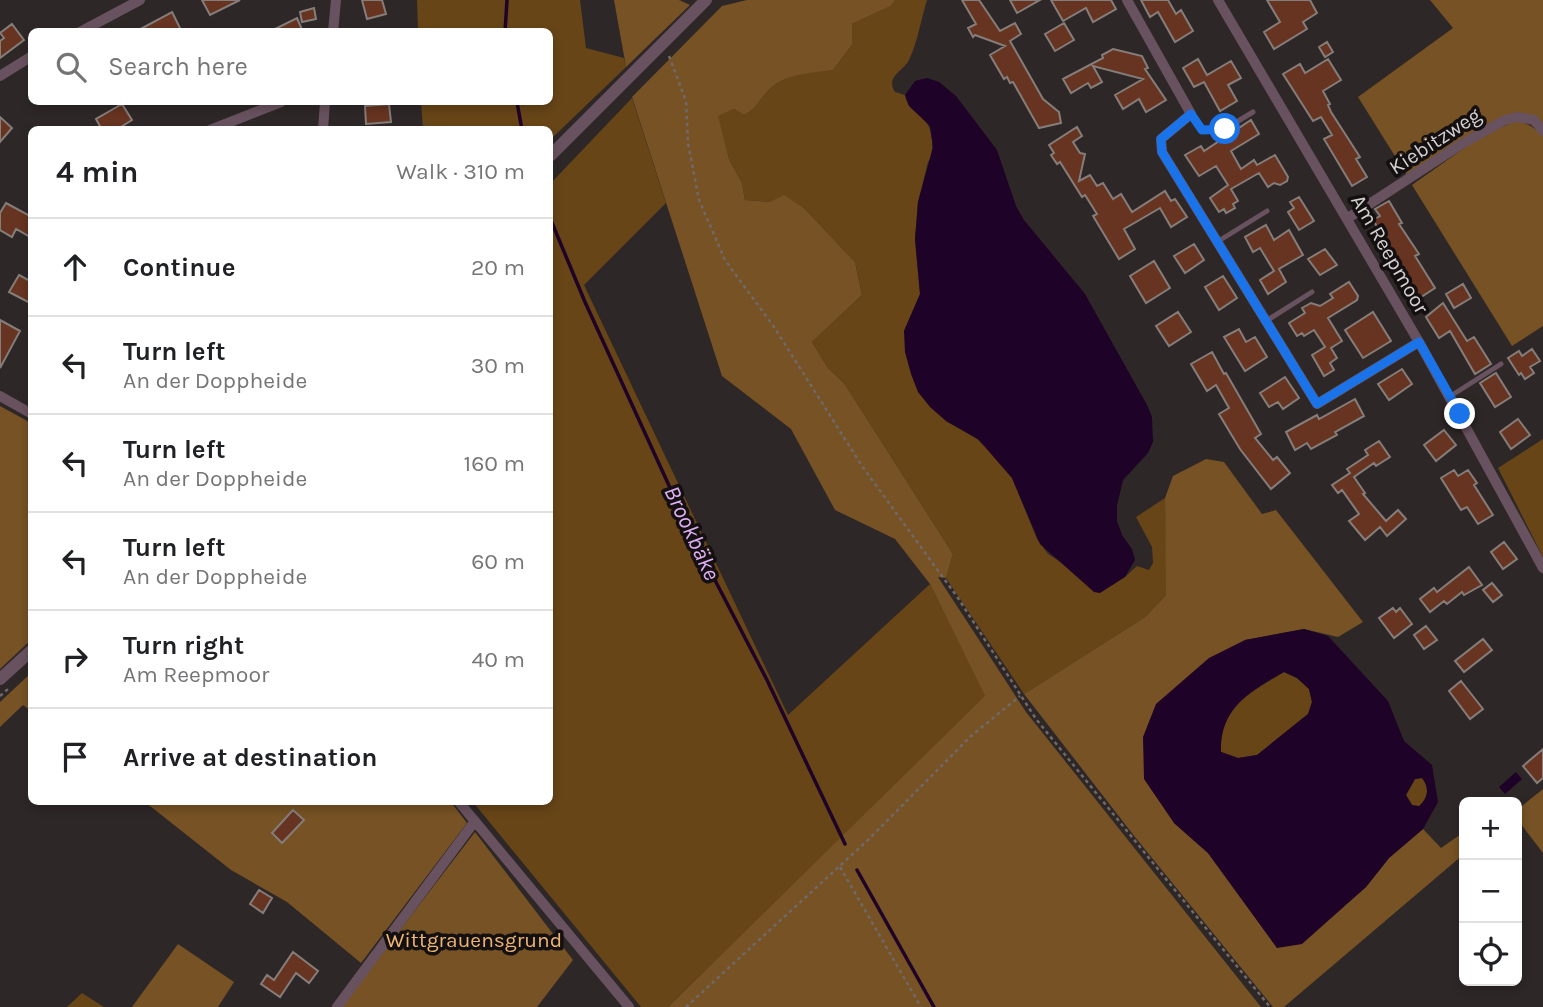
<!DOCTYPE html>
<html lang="en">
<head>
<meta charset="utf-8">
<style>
  body { margin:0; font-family:Karla,sans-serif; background:#f6f6f6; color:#202124 }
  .controls { position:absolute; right:21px; bottom:21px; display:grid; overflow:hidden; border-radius:10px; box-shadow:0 4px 10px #0003 }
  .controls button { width:63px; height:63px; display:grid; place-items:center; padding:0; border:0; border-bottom:2px solid #e0e0e0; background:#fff; color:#202124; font:35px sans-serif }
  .stop { position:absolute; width:21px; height:21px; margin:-16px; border:5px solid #1a73e8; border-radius:50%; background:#fff }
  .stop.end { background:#1a73e8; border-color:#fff; box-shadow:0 2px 7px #0008 }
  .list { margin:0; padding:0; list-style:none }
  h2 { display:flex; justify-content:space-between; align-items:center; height:91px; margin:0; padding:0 28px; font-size:30px }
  h2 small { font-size:23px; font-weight:400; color:#757577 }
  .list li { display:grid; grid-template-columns:46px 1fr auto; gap:21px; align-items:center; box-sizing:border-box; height:98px; padding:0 28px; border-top:2px solid #e0e0e0 }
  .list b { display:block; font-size:26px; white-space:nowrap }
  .list p { margin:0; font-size:23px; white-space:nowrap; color:#757577 }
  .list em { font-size:23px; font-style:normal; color:#757577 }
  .icon { flex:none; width:38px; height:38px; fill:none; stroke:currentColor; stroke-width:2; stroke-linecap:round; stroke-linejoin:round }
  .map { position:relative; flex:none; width:1543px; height:1007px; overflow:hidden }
  .search { position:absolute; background:#fff; box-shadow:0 4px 10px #0003; left:28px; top:28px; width:525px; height:77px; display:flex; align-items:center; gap:18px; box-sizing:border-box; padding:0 24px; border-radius:10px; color:#757577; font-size:26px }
  .panel { position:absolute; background:#fff; box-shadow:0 4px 10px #0003; left:28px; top:126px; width:525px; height:679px; border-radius:10px }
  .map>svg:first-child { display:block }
  .green { fill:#674517 }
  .forest { fill:#765224 }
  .water { fill:#1e0227; fill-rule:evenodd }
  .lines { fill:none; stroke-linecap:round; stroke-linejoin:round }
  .stream { stroke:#1e0227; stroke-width:3.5 }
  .building { fill:#663420; stroke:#857d7a; stroke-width:2 }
  .path { stroke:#706969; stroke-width:2.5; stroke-dasharray:3.5 3.5; stroke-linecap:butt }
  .service { stroke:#69525f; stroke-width:5 }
  .minor { stroke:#69525f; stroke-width:10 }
  .tertiary { stroke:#69525f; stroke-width:12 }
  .route { stroke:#1a73e8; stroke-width:9 }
  .labels { text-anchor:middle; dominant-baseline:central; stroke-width:7; stroke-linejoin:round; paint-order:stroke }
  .street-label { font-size:21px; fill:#d6d1d1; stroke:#141011 }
  .park-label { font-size:21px; fill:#eeb570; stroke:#141011 }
  .water-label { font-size:23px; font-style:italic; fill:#e0aff4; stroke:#141011 }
</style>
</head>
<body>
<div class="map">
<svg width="1543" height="1007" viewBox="0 0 1543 1007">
  <rect width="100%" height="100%" fill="#2e2727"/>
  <path class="green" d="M417 0H580L586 48 624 58 626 67 550 140V130L423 129 421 102H550V32L418 31Z
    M895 0H927C921 19 918 41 909 60 904 71 885 76 895 92L905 95C909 118 930 110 932 141 932 149 933 155 928 162L918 202 915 239 920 294 904 331 946 421 977 439 989 450 1012 478 1037 539 1048 554 1070 568 1088 586 1125 577 1137 566 1149 570 1153 563 1152 547 1136 517 1165 498 1167 594 1145 617 1024 694 946 578 953 554 844 383 828 368 812 342 862 295 855 262 804 208 784 196 769 202 745 200 742 183 729 159 717 116 734 109 744 115C757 109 762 95 772 87 790 73 812 72 833 70L852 45V24L891 6Z
    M632 98 666 203 584 285 788 715 930 584 986 697 668 1007H641L473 802H550V184Z
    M1543 439V557L1498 468Z
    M1284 672 1297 678 1309 689 1312 702 1308 714 1257 755 1238 758 1221 752C1220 707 1249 693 1284 672Z
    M1422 778C1430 788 1428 798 1419 807L1412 805 1406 795 1415 779Z
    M82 993 104 1007H67Z"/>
  <path class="forest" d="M614 0H679L690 5 626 67Z
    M747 0H895L891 6 852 24V45L833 70C812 73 790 73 772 87 762 95 757 109 744 115L734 109 718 116 729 159 742 183 745 200 769 202 784 195 804 208 855 262 862 295 812 342 828 368 844 383 953 554 946 578 938 577 1026 712 1261 1007H668L985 696 930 584 895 539 835 510 791 429 722 376 632 97 722 6Z
    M1430 0H1543V124L1518 112 1408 177 1358 97 1453 28Z
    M1517 120 1531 126 1543 136V326L1512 346 1412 185 1477 139Z
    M0 406 31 423 32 639 0 669Z
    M1206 459 1224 462 1262 514 1276 510 1363 622 1338 637 1304 629 1245 640 1174 823 1208 853 1277 948 1337 912 1366 887 1389 858 1423 829 1441 848 1464 832V854L1284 1007H1273L1135 837 1024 694 1145 617 1166 595 1165 498 1173 476Z
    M31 673V711L23 705 0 727V702Z
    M1543 789V853L1517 819V810Z
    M145 802H451L467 823 361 963 287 902 231 870Z
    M475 832 573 960 537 1007H341Z
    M178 944 234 982 218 1007H132Z"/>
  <path class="water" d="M927 78 939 82 956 96 997 150 1016 206 1024 220 1085 294 1147 405 1152 417 1153 442 1148 453 1123 480 1117 505V521L1122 535 1132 549 1135 560 1125 577 1100 593 1094 592 1040 544 1012 478 978 439 946 421 930 407 918 392 911 374 905 352 904 331 920 294 915 239 918 202 933 147 930 126 909 106 905 95 915 81Z
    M1304 629 1328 636 1388 701 1404 741 1432 765 1438 802 1423 829 1389 858 1366 887 1302 944 1277 948 1208 853 1174 823 1144 779 1143 737 1156 704 1209 658 1245 640ZM1284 672 1297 678 1309 689 1312 702 1308 714 1257 755 1238 758 1221 752C1219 709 1250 691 1284 672ZM1422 778C1430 788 1428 798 1419 806L1412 805 1406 795 1415 779Z
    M1516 772 1522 779 1505 794 1499 787Z"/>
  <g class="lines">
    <path class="stream" d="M505 32 507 0
      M517 102 522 130
      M550 218 585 302 693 538 767 680 845 844
      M857 870 934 1007"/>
  </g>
  <path class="building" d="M202 0H240L210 15Z
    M362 0H382L386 14 367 19Z
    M962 0H979L1000 31 1015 23 1021 34 1010 41 1043 99 1059 112 1061 123 1039 128 1013 82 1010 83 1007 77 1004 79 990 55 1005 46 975 35 973 37 968 28 976 24Z
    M1010 0H1040L1017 13Z
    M1051 0H1111L1116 9 1093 22 1086 8 1063 21Z
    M1141 0H1168L1176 14 1181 10 1193 31 1175 42 1158 12 1150 17Z
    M1267 0H1310L1317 13 1303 22 1307 29 1274 49 1264 32 1280 22Z
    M314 8 316 19 302 22 300 12Z
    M172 12 182 32H135Z
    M297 18 303 32H269Z
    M1064 23 1074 40 1055 51 1045 34Z
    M12 24 24 40 0 58V41L4 38 0 33Z
    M1327 42 1333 52 1325 57 1319 47Z
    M1113 49 1142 56 1148 68 1145 69 1166 100 1146 112 1139 99 1123 109 1115 95 1143 79 1093 66 1102 82 1091 88 1088 83 1071 93 1063 79 1103 58 1102 55Z
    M1198 59 1207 75 1231 61 1241 78 1228 85 1237 101 1220 111 1204 82 1194 87 1183 68Z
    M1328 59 1341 80 1323 91 1330 104 1328 105 1331 112 1360 157 1356 159 1367 177 1352 186 1324 139 1332 135 1321 117 1313 121 1283 74 1300 64 1305 73Z
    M122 104 132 120 116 130H102L96 119Z
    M389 104 391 122 366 124 365 106Z
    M0 117 12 128 0 142Z
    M1251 120 1259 134 1231 151 1241 169 1254 160 1257 165 1275 155 1288 177 1287 181 1280 185 1274 183 1268 187 1259 173 1231 189 1238 201 1233 204 1235 208 1226 213 1224 209 1219 212 1210 198 1228 185 1216 166 1199 176 1185 155 1201 146 1204 151Z
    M1077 127 1082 136 1073 142 1080 153 1085 154 1079 181 1090 175 1097 186 1103 183 1113 199 1121 194 1132 212 1165 191 1171 201 1175 199 1187 217 1171 227 1160 208 1124 229 1135 249 1119 259 1093 216 1097 214 1085 195 1082 197 1060 162 1057 164 1051 155 1054 153 1049 145Z
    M1299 197 1314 221 1299 230 1288 212 1294 208 1290 202Z
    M1389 201 1402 223 1399 224 1419 254 1415 256 1435 288 1415 301 1407 283 1410 281 1373 220 1380 216 1375 209Z
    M6 203 32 217V238L16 229 12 237 0 230V213Z
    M1266 225 1274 240 1289 230 1303 255 1279 269 1286 282 1268 294 1260 280 1274 271 1260 248 1253 252 1245 237Z
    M1194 244 1204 260 1185 273 1174 256Z
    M1325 249 1337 265 1320 275 1308 259Z
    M1154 261 1170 288 1146 303 1130 276Z
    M19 275 32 282V304L9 292Z
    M1223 276 1237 298 1219 310 1205 287Z
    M1349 282 1358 296 1357 300 1328 318 1342 341 1331 348 1337 358 1330 363 1334 370 1324 376 1312 355 1325 347 1314 330 1304 336 1302 333 1297 336 1289 323 1305 313 1302 308 1311 303 1320 306 1333 298 1330 294Z
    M1463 284 1471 298 1454 308 1446 294Z
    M1443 303 1467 341 1474 337 1491 364 1475 374 1450 331 1439 338 1426 317Z
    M1178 312 1191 332 1169 346 1156 326Z
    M1373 312 1391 341 1363 358 1345 330Z
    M0 320 20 331 0 368Z
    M1239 329 1246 342 1255 337 1267 357 1245 371 1224 337Z
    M1532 349 1540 361 1530 367 1534 373 1525 379 1521 373 1519 375 1508 358 1519 351 1522 356Z
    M1212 352 1224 374 1226 373 1261 434 1255 438 1273 460 1277 457 1290 473 1271 489 1240 449 1219 414 1229 408 1216 385 1207 391 1191 364Z
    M1402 369 1412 384 1389 400 1378 384Z
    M1496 373 1511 397 1495 407 1480 383Z
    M1285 377 1299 398 1283 409 1278 402 1269 407 1260 393Z
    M1355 399 1364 416 1335 432 1337 435 1311 449 1307 443 1295 450 1286 432 1317 415 1319 419Z
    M1518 419 1530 435 1511 449 1500 432Z
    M1444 430 1456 445 1436 461 1424 445Z
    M1379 441 1390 457 1376 466 1374 463 1354 477 1365 493 1363 494 1386 521 1398 510 1406 519 1387 536 1380 527 1365 540 1349 521 1359 514 1342 490 1338 493 1332 485 1350 473 1347 469 1368 455 1365 450Z
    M1454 470 1458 476 1468 470 1477 483 1474 485 1493 515 1478 524 1467 507 1461 510 1441 478Z
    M1504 542 1517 559 1503 569 1491 552Z
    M1469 567 1482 585 1464 595 1462 592 1447 604 1444 601 1430 612 1420 599 1434 588 1437 592Z
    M1492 583 1502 595 1493 602 1483 590Z
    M1393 608 1396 612 1400 608 1412 624 1394 638 1379 618Z
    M1426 626 1437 640 1424 649 1414 635Z
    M1483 639 1492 650 1464 672 1455 661Z
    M1461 681 1483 709 1470 719 1449 691Z
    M1543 749V778L1537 783 1523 766Z
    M293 810 304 820 282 843 272 833Z
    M259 890 272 898 263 913 250 904Z
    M293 952 318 971 309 983 296 973 280 997 261 984 267 975 274 980Z"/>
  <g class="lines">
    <path class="path" d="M669 56 686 101 688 143 699 200 725 260 774 327 862 466 958 598 1036 719 1270 1007
      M0 696 8 689
      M840 867 921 1007
      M686 1007 868 840 971 736 1020 696"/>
    <path class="service" d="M1191 114 1203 130 1225 129 1253 112
      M1217 242 1267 211
      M1266 321 1312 292
      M1449 397 1501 364"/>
    <path class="minor" d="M1127 0 1191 114 1161 139 1162 152 1317 404 1419 342
      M1218 0 1419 342 1543 568
      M80 32 140 0
      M333 32 336 0
      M0 76 32 56
      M210 130 281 102
      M323 130 325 102
      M1348 218 1460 145 1505 120 1517 117 1534 120 1543 131
      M0 396 32 414
      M459 802 629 1007
      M337 1007 475 821"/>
    <path class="tertiary" d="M550 156 706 0
      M0 679 32 650"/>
  </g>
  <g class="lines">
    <path class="route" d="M1225 129 1202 130 1191 114 1161 139 1162 152 1317 404 1419 342 1460 414"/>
  </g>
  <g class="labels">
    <g class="street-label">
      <text transform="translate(1435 141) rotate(-33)">Kiebitzweg</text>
      <text transform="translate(1390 254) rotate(60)">Am Reepmoor</text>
    </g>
    <g class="park-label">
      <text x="474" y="940">Wittgrauensgrund</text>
    </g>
    <g class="water-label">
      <text transform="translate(692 533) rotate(65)">Brookbäke</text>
    </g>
  </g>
</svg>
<div class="controls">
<button>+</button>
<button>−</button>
<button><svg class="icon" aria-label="locate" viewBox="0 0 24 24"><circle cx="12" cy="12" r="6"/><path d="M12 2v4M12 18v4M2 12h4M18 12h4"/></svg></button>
</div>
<div class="stop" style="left:1225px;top:129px"></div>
<div class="stop end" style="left:1460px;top:414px"></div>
<div class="search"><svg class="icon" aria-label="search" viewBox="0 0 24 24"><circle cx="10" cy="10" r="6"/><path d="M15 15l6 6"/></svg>Search here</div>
<section class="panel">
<h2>4 min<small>Walk · 310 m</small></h2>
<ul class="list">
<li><svg class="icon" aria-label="ahead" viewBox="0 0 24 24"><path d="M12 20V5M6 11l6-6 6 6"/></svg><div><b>Continue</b></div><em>20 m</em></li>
<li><svg class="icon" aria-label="left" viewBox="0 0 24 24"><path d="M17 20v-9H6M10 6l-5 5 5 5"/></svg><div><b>Turn left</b><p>An der Doppheide</p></div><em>30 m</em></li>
<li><svg class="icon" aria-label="left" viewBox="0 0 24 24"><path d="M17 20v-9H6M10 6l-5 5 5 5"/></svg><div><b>Turn left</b><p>An der Doppheide</p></div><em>160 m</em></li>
<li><svg class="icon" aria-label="left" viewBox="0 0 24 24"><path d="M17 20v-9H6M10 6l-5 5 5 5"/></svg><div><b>Turn left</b><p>An der Doppheide</p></div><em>60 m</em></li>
<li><svg class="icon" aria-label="right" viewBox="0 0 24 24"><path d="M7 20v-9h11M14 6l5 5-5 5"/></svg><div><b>Turn right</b><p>Am Reepmoor</p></div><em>40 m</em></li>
<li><svg class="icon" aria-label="arrive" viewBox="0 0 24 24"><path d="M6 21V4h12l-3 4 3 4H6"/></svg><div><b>Arrive at destination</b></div></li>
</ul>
</section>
</div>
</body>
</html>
